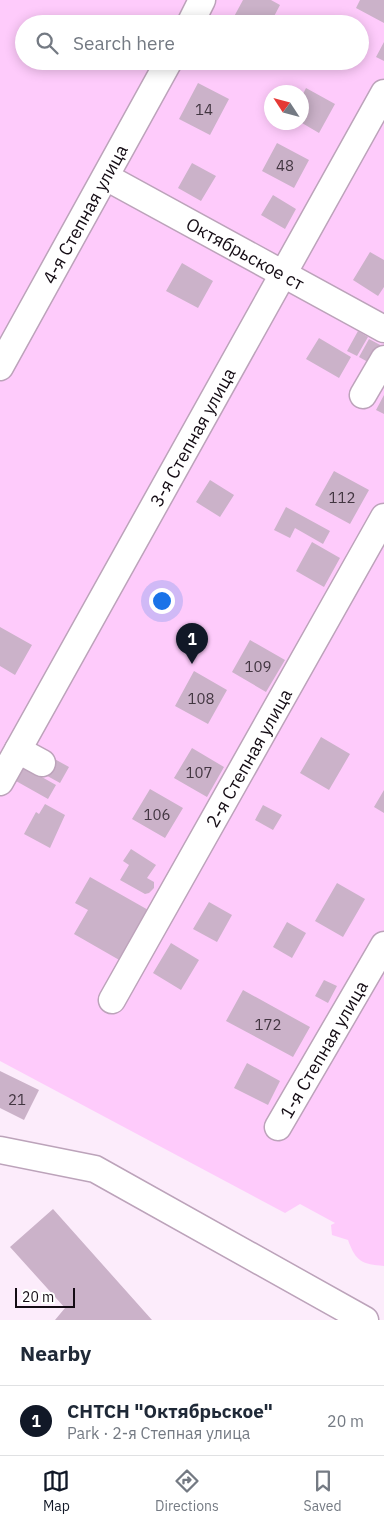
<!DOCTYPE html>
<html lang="en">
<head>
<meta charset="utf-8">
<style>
  body { margin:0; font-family:"IBM Plex Sans",sans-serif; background:#f6f6f7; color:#1f2937 }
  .compass { position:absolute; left:264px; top:85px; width:45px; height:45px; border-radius:50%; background:#fff; box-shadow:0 2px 12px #0003; rotate:306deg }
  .scale { position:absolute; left:15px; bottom:12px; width:60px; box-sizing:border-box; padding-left:5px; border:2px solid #140c14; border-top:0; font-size:14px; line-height:18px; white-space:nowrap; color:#140c14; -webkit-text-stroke:4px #fff; paint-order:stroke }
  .you { position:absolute; left:161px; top:600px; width:18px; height:18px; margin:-12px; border:4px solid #fff; border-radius:50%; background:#1a73e8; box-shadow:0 0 0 8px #1a73e833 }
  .badge { display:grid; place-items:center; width:32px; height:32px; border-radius:50%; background:#111827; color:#fff; font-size:16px; font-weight:700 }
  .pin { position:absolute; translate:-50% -41px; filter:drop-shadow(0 1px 2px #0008) }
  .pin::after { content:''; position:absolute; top:26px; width:18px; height:15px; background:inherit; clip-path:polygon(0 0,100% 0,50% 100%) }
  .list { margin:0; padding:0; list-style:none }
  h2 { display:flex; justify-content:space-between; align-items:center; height:65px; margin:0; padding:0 20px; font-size:21px }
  h2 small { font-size:16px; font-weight:400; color:#747a83 }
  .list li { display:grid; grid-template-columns:32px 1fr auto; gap:15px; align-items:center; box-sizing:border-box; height:70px; padding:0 20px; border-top:1px solid #e0e1e3 }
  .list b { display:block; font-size:19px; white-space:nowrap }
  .list p { margin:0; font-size:16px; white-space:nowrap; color:#747a83 }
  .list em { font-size:16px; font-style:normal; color:#747a83 }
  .icon { flex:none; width:28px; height:28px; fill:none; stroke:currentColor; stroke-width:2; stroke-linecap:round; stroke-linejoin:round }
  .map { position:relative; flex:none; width:384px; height:1320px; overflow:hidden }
  .search { position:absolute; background:#fff; box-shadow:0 2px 12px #0003; left:15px; right:15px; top:15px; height:55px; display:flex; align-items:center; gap:12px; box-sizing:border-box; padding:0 18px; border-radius:28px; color:#747a83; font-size:19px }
  .sheet { height:135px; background:#fff }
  nav { display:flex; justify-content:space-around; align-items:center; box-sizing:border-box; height:70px; border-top:1px solid #e0e1e3; background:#fff; font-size:14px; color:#747a83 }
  nav a { display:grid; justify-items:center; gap:2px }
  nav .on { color:#111827 }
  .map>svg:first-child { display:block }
  .green { fill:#fecbfb; fill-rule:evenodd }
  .building { fill:#cbb2c9 }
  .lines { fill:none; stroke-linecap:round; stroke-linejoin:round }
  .minor-casing { stroke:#bca3ba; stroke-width:29 }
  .minor { stroke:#fff; stroke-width:26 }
  .labels { text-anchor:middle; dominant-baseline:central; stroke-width:4; stroke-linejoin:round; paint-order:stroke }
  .number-label { font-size:15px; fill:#423641 }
  .street-label { font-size:18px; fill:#140c14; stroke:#fff }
</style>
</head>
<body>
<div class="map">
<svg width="384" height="1320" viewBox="0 0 384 1320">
  <rect width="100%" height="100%" fill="#fcecfb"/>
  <path class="green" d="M0 0H384V1266C362 1264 356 1262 348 1240L332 1235 331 1225 335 1223 300 1204 285 1213 0 1061ZM24 24H360V61H24ZM272 92H302V122H272Z"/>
  <path class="building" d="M243 0H271L280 5 270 24H230Z
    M360 0H384V23L356 8Z
    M384 42V61L376 57Z
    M198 83 229 99 210 135 179 119Z
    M306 88 335 104 319 133 302 123V96Z
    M277 143 309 160 294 188 262 171Z
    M192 163 216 176 201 201 178 188Z
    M273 195 296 209 285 229 261 215Z
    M370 252 384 260V287L378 296 353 280Z
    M182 263 213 281 198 308 166 291Z
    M358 331 368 337 357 356 347 351Z
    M319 338 351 357 339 378 306 359Z
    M369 339 384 347 375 366 359 357Z
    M384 395V414L376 410Z
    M334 471 369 490 350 524 315 505Z
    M210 480 234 495 220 517 196 502Z
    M286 507 330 531 323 544 295 528 290 538 274 530Z
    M312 542 340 558 324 587 296 571Z
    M0 627 32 645 15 675 0 666Z
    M250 640 285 660 266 692 232 672Z
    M194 671 227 690 208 724 175 706Z
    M321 737 350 754 329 790 300 773Z
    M192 748 224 767 207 797 174 778Z
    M51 757 69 767 60 783 42 773Z
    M24 767 56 785 48 799 16 781Z
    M150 789 183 808 165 838 132 819Z
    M384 790V813L374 807Z
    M45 804 65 815 50 848 24 834 36 812 39 814Z
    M263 805 282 815 273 830 255 820Z
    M131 849 156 865 147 878 154 882V888L149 893 145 894 120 880 129 865 123 861Z
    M90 877 150 911 121 961 74 934 88 910 75 903Z
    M337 883 365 899 343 937 315 921Z
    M209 902 232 915 217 942 193 929Z
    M287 922 306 933 292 958 273 947Z
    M171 943 199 960 181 990 153 973Z
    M324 980 337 986 328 1003 315 996Z
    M243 990 310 1027 293 1057 226 1021Z
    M247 1063 280 1081 268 1105 234 1088Z
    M0 1071 39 1090 24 1120 0 1108Z
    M53 1209 152 1320H55L65 1308 10 1247Z"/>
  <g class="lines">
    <g class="minor-casing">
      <g id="minor">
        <path d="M190 24 202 0"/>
        <path id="s1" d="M106 177 384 329"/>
        <path id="s2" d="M0 367 169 61"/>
        <path d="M363 395 384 359"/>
        <path d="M18 750 42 763"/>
        <path id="s3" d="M0 782 384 93"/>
        <path id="s4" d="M112 1000 384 517"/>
        <path id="s5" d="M278 1127 384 945"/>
        <path d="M0 1150 95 1169 365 1320"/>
      </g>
    </g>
    <use href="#minor" class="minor"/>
  </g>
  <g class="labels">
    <g class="number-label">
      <text x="204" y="109">14</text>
      <text x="285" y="165">48</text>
      <text x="342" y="497">112</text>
      <text x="258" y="666">109</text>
      <text x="201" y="698">108</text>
      <text x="199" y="772">107</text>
      <text x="157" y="814">106</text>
      <text x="268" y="1024">172</text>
      <text x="17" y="1099">21</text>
    </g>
    <g class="street-label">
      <text stroke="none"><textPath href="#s2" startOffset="175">4-я Степная улица</textPath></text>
      <text stroke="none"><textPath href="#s1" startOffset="159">Октябрьское ст</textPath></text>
      <text stroke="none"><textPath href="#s3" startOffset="395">3-я Степная улица</textPath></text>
      <text stroke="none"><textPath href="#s4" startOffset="278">2-я Степная улица</textPath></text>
      <text stroke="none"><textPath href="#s5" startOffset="90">1-я Степная улица</textPath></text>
    </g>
  </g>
</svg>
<svg class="compass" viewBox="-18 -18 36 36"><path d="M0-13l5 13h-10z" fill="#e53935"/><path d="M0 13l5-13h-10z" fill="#747a83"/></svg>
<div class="scale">20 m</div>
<div class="you"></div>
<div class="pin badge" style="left:192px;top:664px">1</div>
<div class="search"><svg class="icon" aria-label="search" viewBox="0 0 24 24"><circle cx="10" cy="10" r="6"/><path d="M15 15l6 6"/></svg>Search here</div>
</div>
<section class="sheet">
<h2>Nearby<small></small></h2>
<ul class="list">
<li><span class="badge">1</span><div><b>СНТСН &quot;Октябрьское&quot;</b><p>Park · 2-я Степная улица</p></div><em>20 m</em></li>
</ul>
</section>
<nav>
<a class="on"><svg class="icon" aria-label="map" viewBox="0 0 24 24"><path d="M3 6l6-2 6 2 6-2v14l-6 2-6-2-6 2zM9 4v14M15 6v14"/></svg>Map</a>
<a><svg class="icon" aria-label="directions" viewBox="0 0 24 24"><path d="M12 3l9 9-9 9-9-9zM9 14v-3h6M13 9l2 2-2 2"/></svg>Directions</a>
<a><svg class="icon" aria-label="saved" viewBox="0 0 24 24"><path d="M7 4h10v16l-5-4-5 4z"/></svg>Saved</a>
</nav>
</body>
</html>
